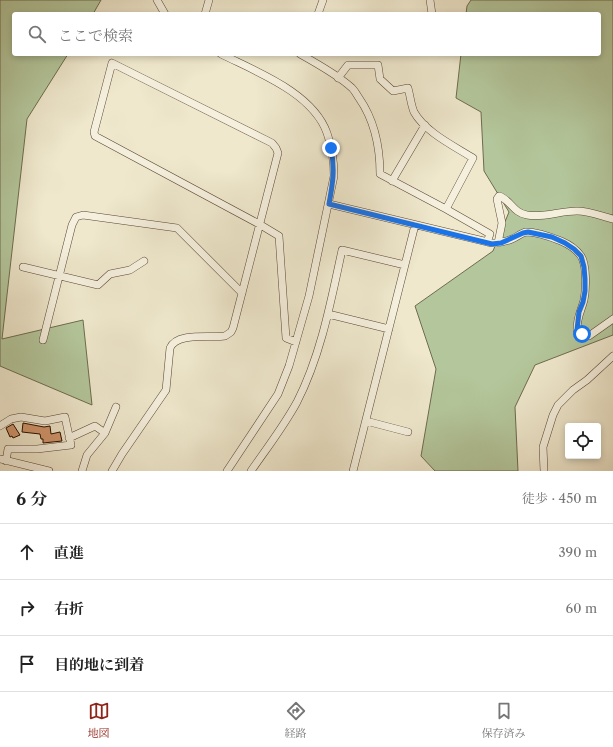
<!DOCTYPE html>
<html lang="ja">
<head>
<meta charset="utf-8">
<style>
  body { margin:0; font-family:"Libre Caslon Text","Noto Serif JP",serif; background:#f6f6f6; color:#222 }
  .controls { position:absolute; right:12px; bottom:12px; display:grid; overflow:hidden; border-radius:4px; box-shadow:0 2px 6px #0003 }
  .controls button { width:36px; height:36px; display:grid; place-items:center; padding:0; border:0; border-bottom:1px solid #e0e0e0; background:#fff; color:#222; font:20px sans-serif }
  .stop { position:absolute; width:12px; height:12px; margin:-9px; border:3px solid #1a73e8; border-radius:50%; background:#fff }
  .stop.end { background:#1a73e8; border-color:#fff; box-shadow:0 1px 4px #0008 }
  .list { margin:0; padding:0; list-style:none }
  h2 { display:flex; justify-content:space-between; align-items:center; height:52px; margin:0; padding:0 16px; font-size:17px }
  h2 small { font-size:13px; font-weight:400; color:#767676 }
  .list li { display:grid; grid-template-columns:26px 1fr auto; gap:12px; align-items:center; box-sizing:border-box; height:56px; padding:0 16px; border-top:1px solid #e0e0e0 }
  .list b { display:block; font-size:15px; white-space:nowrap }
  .list em { font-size:13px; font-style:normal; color:#767676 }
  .icon { flex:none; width:22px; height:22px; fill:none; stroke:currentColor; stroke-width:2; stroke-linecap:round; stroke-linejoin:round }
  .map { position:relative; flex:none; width:613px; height:471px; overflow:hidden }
  .search { position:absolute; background:#fff; box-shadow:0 2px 6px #0003; left:12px; right:12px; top:12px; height:44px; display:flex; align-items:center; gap:10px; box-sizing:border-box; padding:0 14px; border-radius:4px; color:#767676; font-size:15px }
  .sheet { height:220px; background:#fff }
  nav { display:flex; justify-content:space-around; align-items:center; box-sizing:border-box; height:56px; border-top:1px solid #e0e0e0; background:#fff; font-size:11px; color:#767676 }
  nav a { display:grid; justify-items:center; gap:2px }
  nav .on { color:#8f2418 }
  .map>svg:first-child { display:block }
  .green { fill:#b4c79c; stroke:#6e6b4e }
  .building { fill:#d2976e; stroke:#280f00 }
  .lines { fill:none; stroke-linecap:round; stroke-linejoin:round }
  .minor-casing { stroke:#5a4533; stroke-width:8 }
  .minor { stroke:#f5f0de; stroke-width:7 }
  .route { stroke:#1a73e8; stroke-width:5 }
</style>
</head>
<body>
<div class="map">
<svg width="613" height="471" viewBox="0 0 613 471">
  <rect width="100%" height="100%" fill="#efe8cd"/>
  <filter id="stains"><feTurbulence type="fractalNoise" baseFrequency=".005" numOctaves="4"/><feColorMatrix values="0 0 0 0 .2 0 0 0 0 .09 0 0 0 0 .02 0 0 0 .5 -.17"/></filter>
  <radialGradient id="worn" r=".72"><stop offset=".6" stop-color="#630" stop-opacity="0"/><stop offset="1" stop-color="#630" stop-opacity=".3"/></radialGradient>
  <path class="green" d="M0 0H101L93 14H14V54H68L27 119 2 339 83 320 92 405 0 366Z
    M471 0H613V335L535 365 515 407 518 471H435L421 456 436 369 415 306 493 251 509 212 484 171 481 112 456 98 461 54H599V14H466L467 6Z"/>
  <path class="building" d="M23 423 44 427 50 426 51 434 60 432 62 441 43 443V439H41L40 434 22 432Z
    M13 424 20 435 13 438 12 436 10 437 6 428Z"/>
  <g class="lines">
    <g class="minor-casing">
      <path id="minor" d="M157 0 165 14
        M430 0 432 14
        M205 14 209 0
        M318 14 323 0
        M221 54C257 72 313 93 327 133 332 147 334 162 334 176L309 296 289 366 278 394 227 471
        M300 54C316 63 338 75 352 88 355 91 357 95 359 98 375 121 380 147 380 174L446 209 490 234 487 242
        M338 78 348 65H378L380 79 393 91 408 88C410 95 411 105 414 112 425 132 454 146 473 158L446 209
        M392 181 425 125
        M329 204 492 243C499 243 505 242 512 239 517 237 521 233 526 232 537 232 551 237 561 241 568 244 576 249 581 256 587 265 586 290 584 300 581 312 577 316 577 330L582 335 589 336 613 319
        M498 243 502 223 497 199 499 196C510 199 513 213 527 215 544 218 559 211 577 211 589 211 601 216 613 219
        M23 267 98 285 110 274 130 270 144 261
        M328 314 389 329
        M43 340 72 225 76 217 83 215 177 228 242 293
        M366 421 408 432
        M0 426 11 419 21 417 45 421 65 417 71 445 37 449H8L6 461
        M105 433 116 407
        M69 438 95 426 105 433 87 455 82 471
        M0 459 49 471
        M112 471 122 454 166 390 170 348C177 332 210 338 225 336L231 332 233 328 278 153 276 148 272 143 112 63 94 132 95 136 259 224 279 236 286 338 296 342
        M251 471C267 448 284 426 297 402 321 355 331 301 342 250L405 265
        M353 471 415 225
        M544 471 543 447 553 415 558 405 573 390 587 380 613 356"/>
    </g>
    <use href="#minor" class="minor"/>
  </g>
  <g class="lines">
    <path class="route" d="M331 148C335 170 333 182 329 204L492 244 501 243 523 233 528 232 552 237 565 243 574 249 581 256 584 267 585 279V291L583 302 579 312 577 330 582 334"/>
  </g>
  <rect width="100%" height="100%" filter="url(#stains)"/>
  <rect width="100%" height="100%" fill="url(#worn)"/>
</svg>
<div class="controls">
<button><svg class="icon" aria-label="locate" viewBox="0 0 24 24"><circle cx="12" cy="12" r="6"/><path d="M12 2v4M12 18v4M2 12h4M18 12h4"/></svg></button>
</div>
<div class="stop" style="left:582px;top:334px"></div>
<div class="stop end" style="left:331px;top:148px"></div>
<div class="search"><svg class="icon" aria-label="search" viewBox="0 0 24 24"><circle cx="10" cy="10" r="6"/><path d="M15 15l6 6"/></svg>ここで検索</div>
</div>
<section class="sheet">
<h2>6 分<small>徒歩 · 450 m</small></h2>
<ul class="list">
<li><svg class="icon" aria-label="ahead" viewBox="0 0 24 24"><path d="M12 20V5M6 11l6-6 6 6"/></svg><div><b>直進</b></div><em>390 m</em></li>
<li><svg class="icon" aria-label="right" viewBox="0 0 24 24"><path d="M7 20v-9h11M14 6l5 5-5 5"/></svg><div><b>右折</b></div><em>60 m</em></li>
<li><svg class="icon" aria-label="arrive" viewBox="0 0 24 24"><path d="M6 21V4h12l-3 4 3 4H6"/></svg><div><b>目的地に到着</b></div></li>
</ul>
</section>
<nav>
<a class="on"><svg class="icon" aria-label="map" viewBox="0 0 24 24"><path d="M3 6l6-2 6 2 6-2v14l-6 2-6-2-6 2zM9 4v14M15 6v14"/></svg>地図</a>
<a><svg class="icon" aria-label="directions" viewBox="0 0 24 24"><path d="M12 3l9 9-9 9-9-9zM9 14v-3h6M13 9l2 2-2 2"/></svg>経路</a>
<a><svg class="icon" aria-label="saved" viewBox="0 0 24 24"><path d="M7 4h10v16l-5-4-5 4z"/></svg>保存済み</a>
</nav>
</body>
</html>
